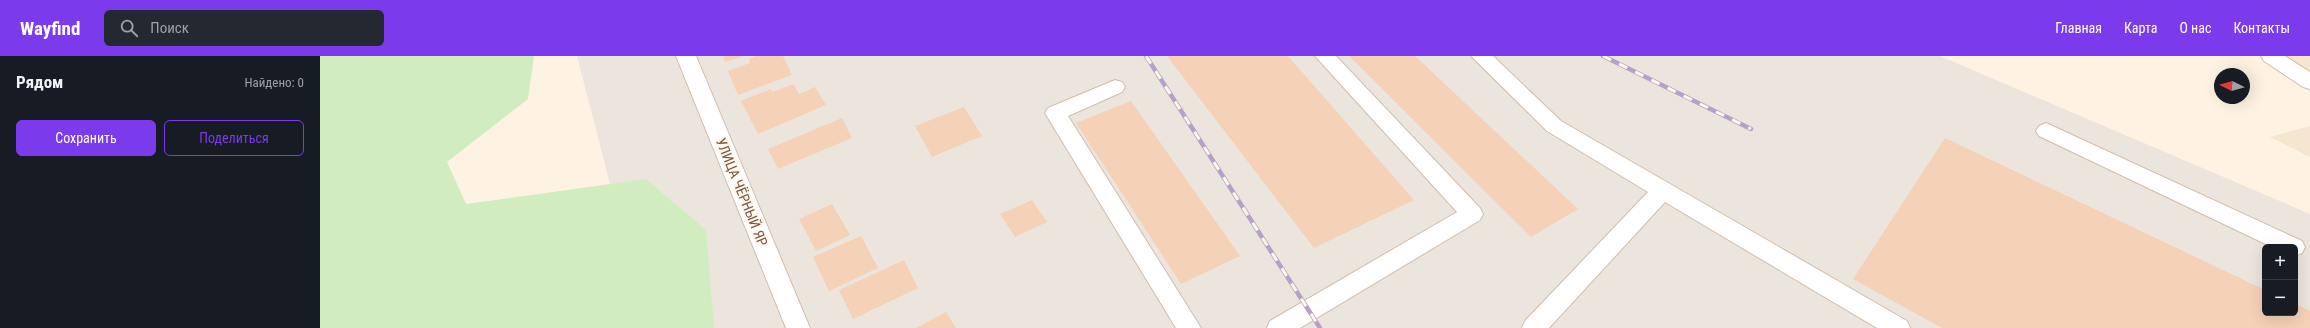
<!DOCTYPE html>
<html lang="ru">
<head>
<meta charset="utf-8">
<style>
  body { margin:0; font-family:"Roboto Condensed",sans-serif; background:#242831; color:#f1f3f6 }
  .controls { position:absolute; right:12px; bottom:12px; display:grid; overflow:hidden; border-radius:6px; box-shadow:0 4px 16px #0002 }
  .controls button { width:36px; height:36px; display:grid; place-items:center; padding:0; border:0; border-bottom:1px solid #363941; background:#171b24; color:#f1f3f6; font:20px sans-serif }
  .compass { position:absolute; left:1894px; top:12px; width:36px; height:36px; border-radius:50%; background:#171b24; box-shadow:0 4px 16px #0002; rotate:275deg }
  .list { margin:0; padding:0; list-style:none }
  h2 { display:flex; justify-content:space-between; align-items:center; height:52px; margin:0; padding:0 16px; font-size:17px }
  h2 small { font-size:13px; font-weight:400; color:#9ea1a6 }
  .actions { display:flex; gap:8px; padding:12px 16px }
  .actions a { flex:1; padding:9px 0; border:1px solid #7c3aed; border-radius:6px; text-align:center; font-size:14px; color:#7c3aed }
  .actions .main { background:#7c3aed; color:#fff }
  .icon { flex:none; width:22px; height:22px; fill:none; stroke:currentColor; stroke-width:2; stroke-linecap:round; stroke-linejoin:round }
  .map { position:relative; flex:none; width:1990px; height:272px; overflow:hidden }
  header { display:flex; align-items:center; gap:24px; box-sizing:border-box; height:56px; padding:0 20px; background:#7c3aed; color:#fff }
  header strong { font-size:19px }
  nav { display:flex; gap:22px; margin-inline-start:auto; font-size:14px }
  .search { width:280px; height:36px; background:#242831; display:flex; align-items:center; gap:10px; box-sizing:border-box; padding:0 14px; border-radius:6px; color:#9ea1a6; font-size:15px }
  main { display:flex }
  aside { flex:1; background:#171b24 }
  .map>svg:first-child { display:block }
  .residential { fill:#f6e5cf }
  .industrial { fill:#ece5dd; fill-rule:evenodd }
  .green { fill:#d1ecbf }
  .building { fill:#f5d1b7 }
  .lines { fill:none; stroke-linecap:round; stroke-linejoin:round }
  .minor-casing { stroke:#d2bcaa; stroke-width:2 }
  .minor { fill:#fff; fill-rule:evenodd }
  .rail-casing { stroke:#b6a0c8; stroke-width:4.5 }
  .rail { stroke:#fff7ea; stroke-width:3; stroke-dasharray:9; stroke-linecap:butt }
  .labels { text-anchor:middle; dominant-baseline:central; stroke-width:4; stroke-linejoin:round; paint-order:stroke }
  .street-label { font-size:14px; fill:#775846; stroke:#fff7ea }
</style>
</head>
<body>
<header>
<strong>Wayfind</strong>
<div class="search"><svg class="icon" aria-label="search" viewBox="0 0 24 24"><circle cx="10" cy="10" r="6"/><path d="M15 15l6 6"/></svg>Поиск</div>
<nav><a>Главная</a><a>Карта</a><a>О нас</a><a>Контакты</a></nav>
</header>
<main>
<aside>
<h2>Рядом<small>Найдено: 0</small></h2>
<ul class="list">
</ul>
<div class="actions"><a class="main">Сохранить</a><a>Поделиться</a></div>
</aside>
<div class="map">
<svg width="1990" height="272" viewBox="0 0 1990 272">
  <rect width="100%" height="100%" fill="#fef3e2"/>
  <path class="residential" d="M1960 0H1990V19Z
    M1990 70V101L1950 81Z"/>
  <path class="industrial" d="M257 0H1620L1990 158V272H327ZM1945 191H1975V257H1945Z"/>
  <path class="green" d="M0 0H214L208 43 127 106 146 148 326 123 386 174 394 272H0Z"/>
  <path class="building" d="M403 0H423L405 6Z
    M436 0H463L472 19 418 39 408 15 430 7 429 3Z
    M847 0H968L1094 144 994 192Z
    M1029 0H1095L1258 153 1211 181Z
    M474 28 479 38 495 31 506 49 438 78 421 45 451 33 452 36Z
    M811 45 920 200 861 228 756 67Z
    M644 51 662 80 612 101 595 70Z
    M522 62 532 82 458 113 448 93Z
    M1625 82 1945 234V257H1975V248L1990 255V272H1622L1533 223Z
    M712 144 727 166 695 181 680 158Z
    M512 148 530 179 496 195 479 163Z
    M541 180 558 212 509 235 493 201Z
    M584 204 598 232 533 263 519 234Z
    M626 256 636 272H596Z"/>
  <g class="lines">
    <g class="minor-casing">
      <path id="minor" d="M356 0H376L490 272H466Z
        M995 0H1016L1160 152 1163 158 1160 164 980 272H947L950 265 1137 156Z
        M1151 0H1173L1241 65 1587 265 1590 272H1557L1345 146 1229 272H1202L1205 265 1328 136 1227 75Z
        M1941 0H1965L1990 16V33L1983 31 1944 5Z
        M795 24 802 26 805 31 802 36 748 60 881 272H856L725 57 728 52Z
        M1726 67 1982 185 1985 191 1982 197 1975 200V191H1952L1719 80 1716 75 1719 70Z"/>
    </g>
    <use href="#minor" class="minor"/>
    <g class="rail-casing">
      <path id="rail" d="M826 0 1000 272
        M1283 0 1431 73"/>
    </g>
    <use href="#rail" class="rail"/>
  </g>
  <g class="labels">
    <g class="street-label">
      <text transform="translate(422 136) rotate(68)">УЛИЦА ЧЁРНЫЙ ЯР</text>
    </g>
  </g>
</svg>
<div class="controls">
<button>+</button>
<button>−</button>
</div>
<svg class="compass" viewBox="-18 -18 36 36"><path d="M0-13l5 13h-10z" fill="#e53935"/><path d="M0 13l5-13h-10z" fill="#9ea1a6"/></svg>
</div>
</main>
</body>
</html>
